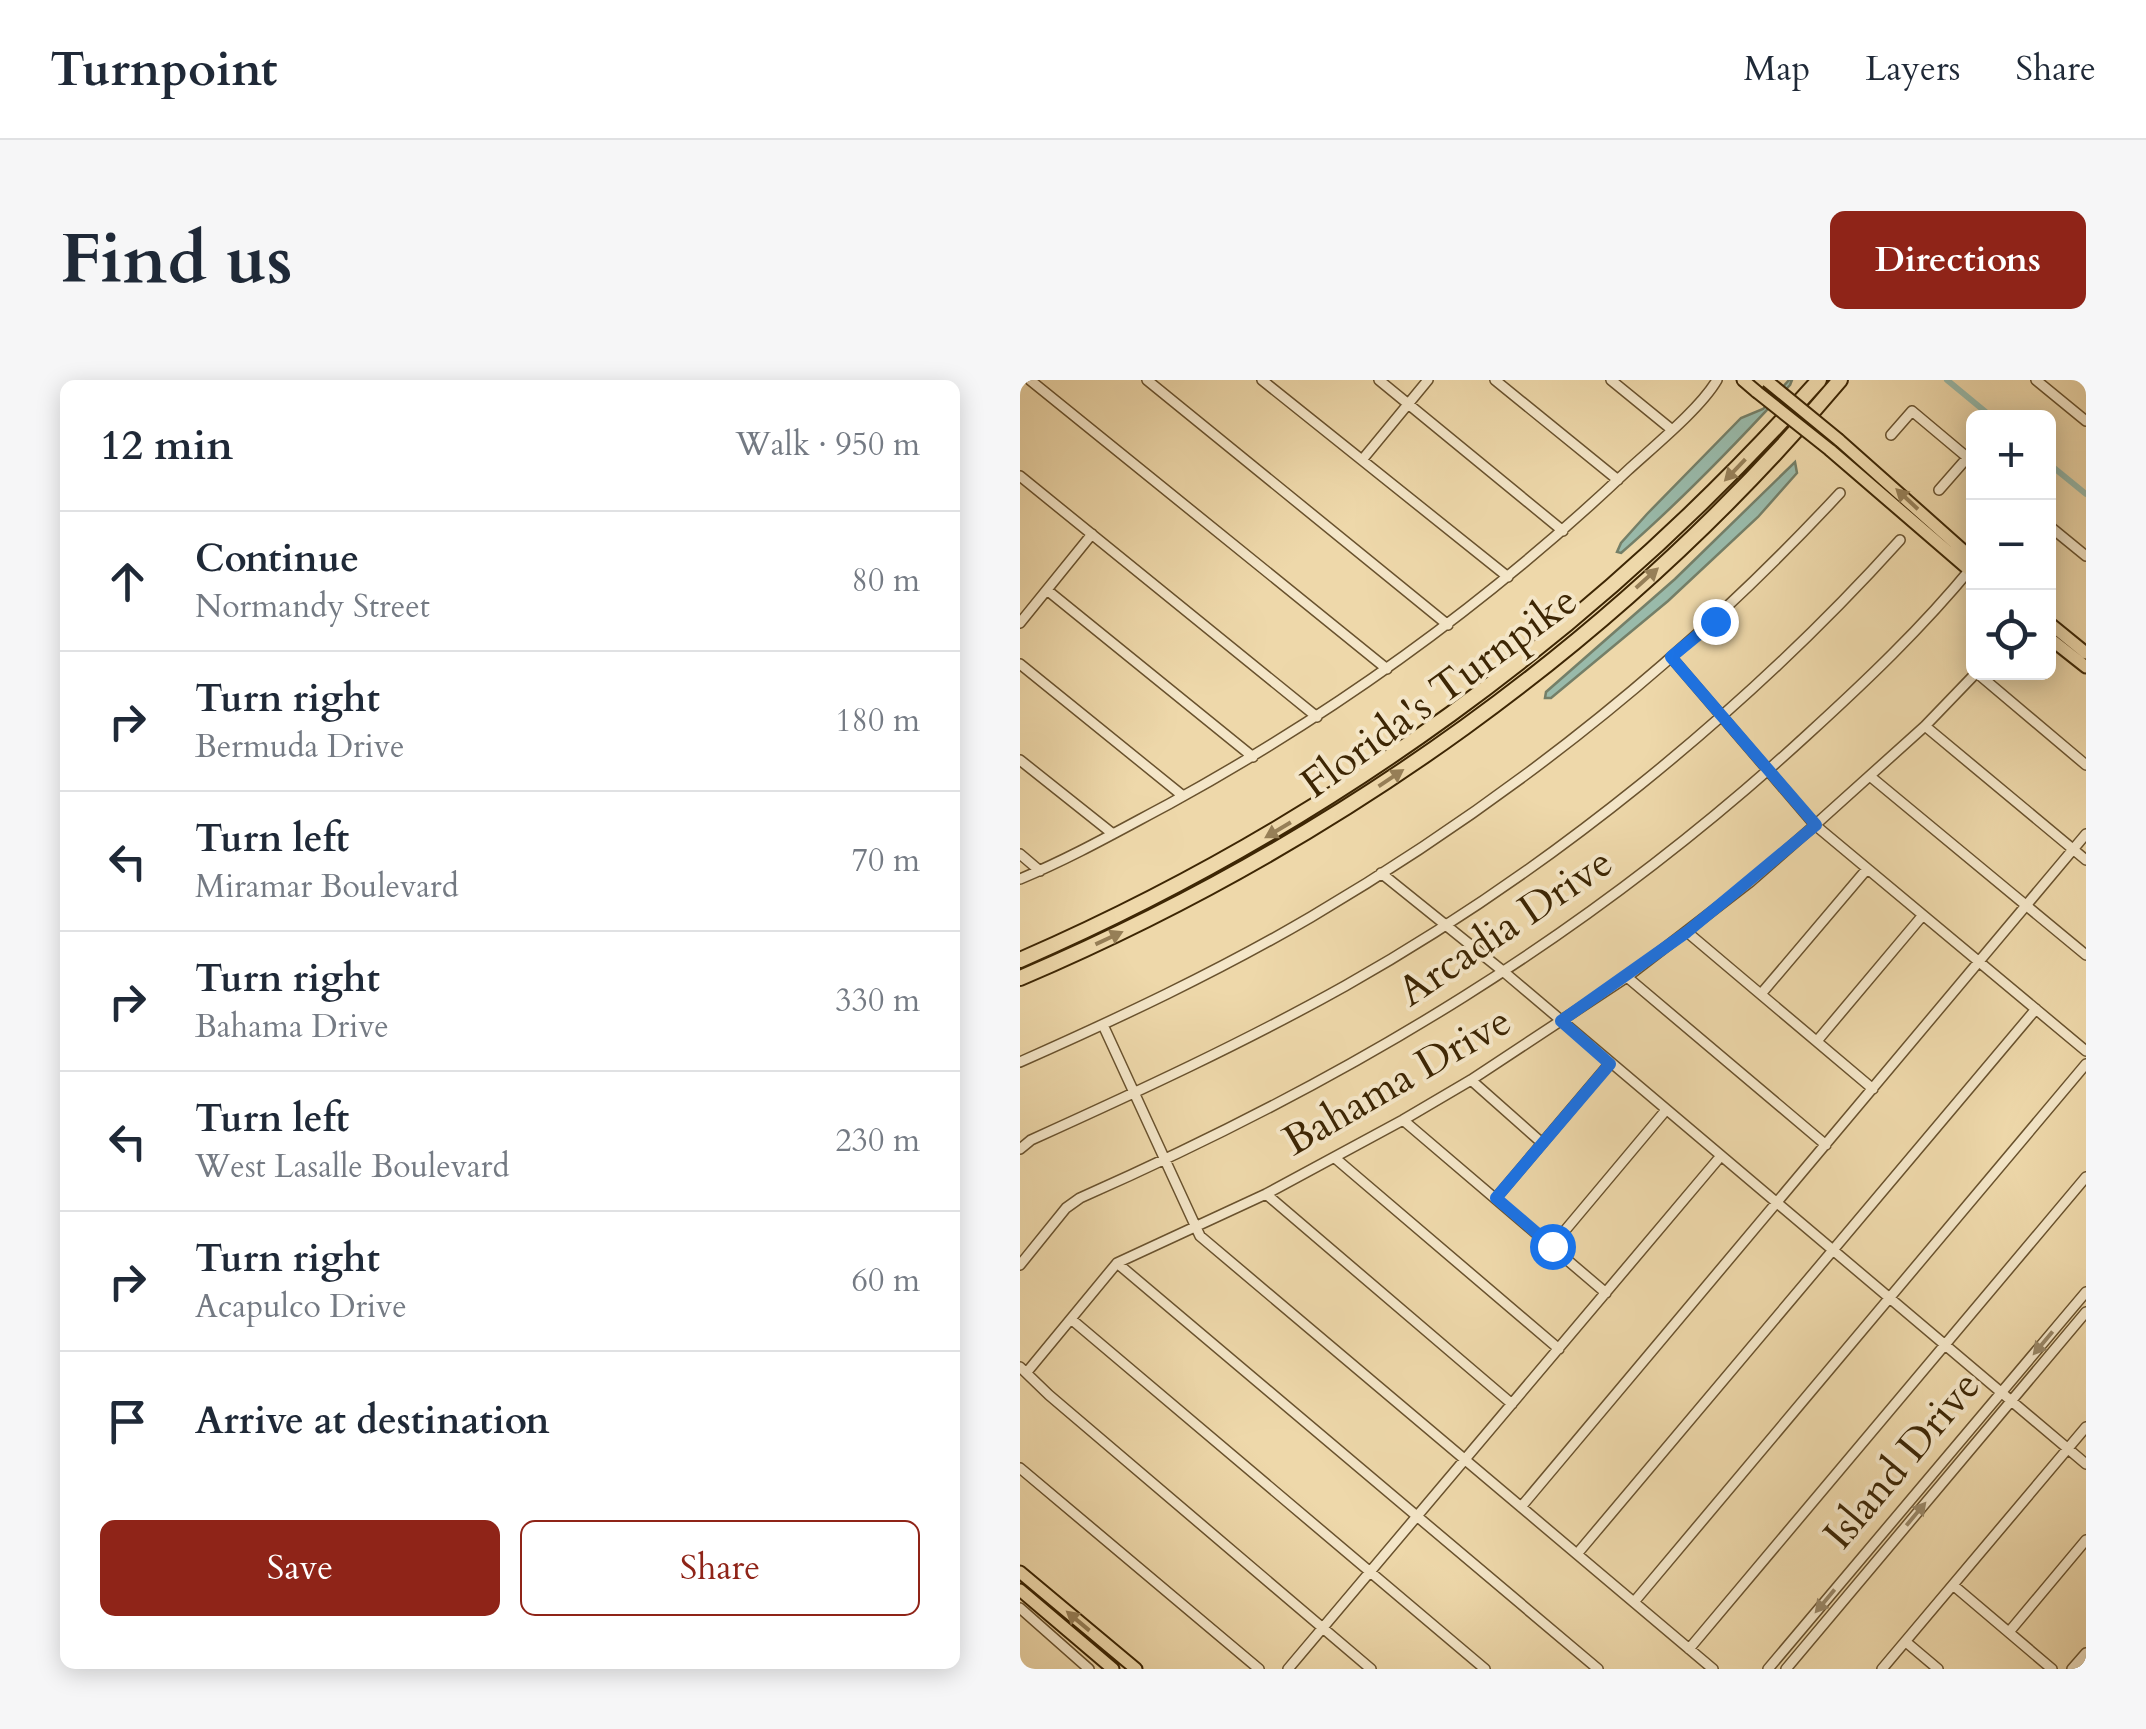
<!DOCTYPE html>
<html lang="en">
<head>
<meta charset="utf-8">
<style>
  body { margin:0; font-family:Cardo,serif; background:#f6f6f7; color:#1f2937 }
  .controls { position:absolute; right:30px; top:30px; display:grid; overflow:hidden; border-radius:15px; box-shadow:0 5px 25px #0003 }
  .controls button { width:90px; height:90px; display:grid; place-items:center; padding:0; border:0; border-bottom:2px solid #e0e1e3; background:#fff; color:#1f2937; font:50px sans-serif }
  .stop { position:absolute; width:30px; height:30px; margin:-22px; border:8px solid #1a73e8; border-radius:50%; background:#fff }
  .stop.end { background:#1a73e8; border-color:#fff; box-shadow:0 2px 10px #0008 }
  .list { margin:0; padding:0; list-style:none }
  h2 { display:flex; justify-content:space-between; align-items:center; height:130px; margin:0; padding:0 40px; font-size:42px }
  h2 small { font-size:32px; font-weight:400; color:#747a83 }
  .list li { display:grid; grid-template-columns:65px 1fr auto; gap:30px; align-items:center; box-sizing:border-box; height:140px; padding:0 40px; border-top:2px solid #e0e1e3 }
  .list b { display:block; font-size:38px; white-space:nowrap }
  .list p { margin:0; font-size:32px; white-space:nowrap; color:#747a83 }
  .list em { font-size:32px; font-style:normal; color:#747a83 }
  .actions { display:flex; gap:20px; padding:30px 40px }
  .actions a { flex:1; padding:22px 0; border:2px solid #8f2418; border-radius:15px; text-align:center; font-size:35px; color:#8f2418 }
  .actions .main { background:#8f2418; color:#fff }
  .icon { flex:none; width:55px; height:55px; fill:none; stroke:currentColor; stroke-width:2; stroke-linecap:round; stroke-linejoin:round }
  .map { position:relative; flex:none; width:1066px; height:1289px; overflow:hidden; border-radius:15px }
  header { display:flex; align-items:center; gap:60px; box-sizing:border-box; height:140px; padding:0 50px; background:#fff; border-bottom:2px solid #e0e1e3 }
  header strong { font-size:48px }
  nav { display:flex; gap:55px; margin-inline-start:auto; font-size:35px }
  .intro { display:flex; align-items:center; justify-content:space-between; box-sizing:border-box; height:240px; padding:0 60px }
  h1 { margin:0; font-size:70px }
  .button { padding:25px 45px; border-radius:15px; background:#8f2418; color:#fff; font-size:35px; font-weight:700 }
  main { display:flex; gap:60px; padding:0 60px }
  aside { flex:1; background:#fff; border-radius:15px; box-shadow:0 5px 25px #0003 }
  .map>svg:first-child { display:block }
  .water { fill:#99baaa; stroke:#747f68; stroke-width:2.5 }
  .lines { fill:none; stroke-linecap:round; stroke-linejoin:round }
  .canal { stroke:#99baaa; stroke-width:6 }
  .minor-casing { stroke:#69522e; stroke-width:12 }
  .major-casing { stroke:#3d2604; stroke-width:15 }
  .highway-casing { stroke:#3d2604; stroke-width:18 }
  .minor { stroke:#f4e6c8; stroke-width:9 }
  .major { stroke:#eed8aa; stroke-width:11 }
  .highway { stroke:#eed8aa; stroke-width:14 }
  .major-bridge-casing { stroke:#3d2604; stroke-width:15; stroke-linecap:butt }
  .major-bridge { stroke:#eed8aa; stroke-width:11 }
  .oneway { fill:#967f57 }
  .oneway2 { fill:#988666 }
  .route { stroke:#1a73e8; stroke-width:12 }
  .labels { text-anchor:middle; dominant-baseline:central; stroke-width:8; stroke-linejoin:round; paint-order:stroke }
  .street-label { font-size:42px; fill:#3d2604; stroke:#f4e6c8 }
</style>
</head>
<body>
<header>
<strong>Turnpoint</strong>
<nav><a>Map</a><a>Layers</a><a>Share</a></nav>
</header>
<div class="intro"><h1>Find us</h1><a class="button">Directions</a></div>
<main>
<aside>
<h2>12 min<small>Walk · 950 m</small></h2>
<ul class="list">
<li><svg class="icon" aria-label="ahead" viewBox="0 0 24 24"><path d="M12 20V5M6 11l6-6 6 6"/></svg><div><b>Continue</b><p>Normandy Street</p></div><em>80 m</em></li>
<li><svg class="icon" aria-label="right" viewBox="0 0 24 24"><path d="M7 20v-9h11M14 6l5 5-5 5"/></svg><div><b>Turn right</b><p>Bermuda Drive</p></div><em>180 m</em></li>
<li><svg class="icon" aria-label="left" viewBox="0 0 24 24"><path d="M17 20v-9H6M10 6l-5 5 5 5"/></svg><div><b>Turn left</b><p>Miramar Boulevard</p></div><em>70 m</em></li>
<li><svg class="icon" aria-label="right" viewBox="0 0 24 24"><path d="M7 20v-9h11M14 6l5 5-5 5"/></svg><div><b>Turn right</b><p>Bahama Drive</p></div><em>330 m</em></li>
<li><svg class="icon" aria-label="left" viewBox="0 0 24 24"><path d="M17 20v-9H6M10 6l-5 5 5 5"/></svg><div><b>Turn left</b><p>West Lasalle Boulevard</p></div><em>230 m</em></li>
<li><svg class="icon" aria-label="right" viewBox="0 0 24 24"><path d="M7 20v-9h11M14 6l5 5-5 5"/></svg><div><b>Turn right</b><p>Acapulco Drive</p></div><em>60 m</em></li>
<li><svg class="icon" aria-label="arrive" viewBox="0 0 24 24"><path d="M6 21V4h12l-3 4 3 4H6"/></svg><div><b>Arrive at destination</b></div></li>
</ul>
<div class="actions"><a class="main">Save</a><a>Share</a></div>
</aside>
<div class="map">
<svg width="1066" height="1289" viewBox="0 0 1066 1289">
  <rect width="100%" height="100%" fill="#eed8aa"/>
  <filter id="stains"><feTurbulence type="fractalNoise" baseFrequency=".002" numOctaves="4"/><feColorMatrix values="0 0 0 0 .2 0 0 0 0 .09 0 0 0 0 .02 0 0 0 .5 -.17"/></filter>
  <radialGradient id="worn" r=".72"><stop offset=".6" stop-color="#630" stop-opacity="0"/><stop offset="1" stop-color="#630" stop-opacity=".3"/></radialGradient>
  <path class="water" d="M769 0H772L770 5C716 64 661 121 601 173L597 172 601 163 627 134 721 38 743 29Z
    M775 82 777 93 738 137 648 221 531 318H525L526 312 655 199Z"/>
  <g class="lines">
    <path class="canal" d="M927 0 973 38
      M1028 83 1066 114"/>
    <g class="minor-casing">
      <path id="minor" d="M10 0 367 289
        M127 0 428 245
        M242 0 488 197
        M359 0 543 151
        M475 0 598 100
        M591 0 651 49
        M1016 0 1066 41
        M871 55 892 31 954 83
        M342 80 408 0
        M0 96 297 337
        M919 110 947 78
        M1028 145 1066 176
        M27 210 233 377
        M0 243 72 154
        M651 277 795 445 1066 671
        M0 284 163 416
        M957 293 1066 385
        M905 346 1066 480
        M0 380 93 454
        M851 397 1066 575
        M0 474 20 491
        M361 493 484 592 1066 1084
        M0 499C51 478 100 450 149 424 315 333 469 222 607 91 633 67 680 29 697 0
        M667 552 853 709
        M607 597 806 765
        M741 614 847 489
        M83 645 180 856 693 1289
        M797 661 903 535
        M0 682C99 638 197 592 291 537 486 422 666 279 820 113
        M451 700 522 763
        M383 740 586 913
        M0 769 11 760C117 712 223 663 325 606 526 493 726 331 880 160
        M315 778 539 969
        M246 814 492 1024
        M476 818 590 683
        M532 866 646 730
        M97 883 578 1289
        M0 885 46 828 60 818C332 698 568 556 787 355 845 302 902 248 952 187
        M51 939 465 1289
        M0 987 29 1015 351 1289
        M7 992 97 883 246 814 383 740 451 700 607 597 730 502 795 445 905 346 957 292
        M0 1088 239 1289
        M501 1127 1066 454
        M557 1174 1016 629
        M933 1205 1032 1289
        M614 1222 1066 684
        M0 1228 69 1289
        M989 1252 1066 1160
        M886 1262 918 1289
        M669 1269 1066 797
        M268 1289 700 777
        M748 1289 1066 912
        M766 1289 1066 932
        M862 1289 1066 1047
        M1052 1289 1066 1273"/>
    </g>
    <g class="major-casing">
      <path id="major" d="M723 0 737 12
        M819 60 954 180
        M810 70 954 194
        M1028 242 1066 273
        M1028 257 1066 287
        M0 1192 116 1289
        M0 1210 93 1289"/>
    </g>
    <g class="highway-casing">
      <path id="highway" d="M0 580C306 447 577 250 799 0
        M0 598C312 465 601 261 820 0"/>
    </g>
    <use href="#minor" class="minor"/>
    <use href="#major" class="major"/>
    <use href="#highway" class="highway"/>
    <g class="major-bridge-casing">
      <path id="major-bridge" d="M747 1 819 60
        M737 12 810 70"/>
    </g>
    <use href="#major-bridge" class="major-bridge"/>
  </g>
  <defs><path id="oneway-solid" d="M-6-.8H1V-3.2L6.5 0L1 3.2V.8H-6Z" transform="scale(2.5)"/></defs>
  <g class="oneway">
    <use href="#oneway-solid" transform="translate(715 90) rotate(134)"/>
    <use href="#oneway-solid" transform="translate(887 119) rotate(-137)"/>
    <use href="#oneway-solid" transform="translate(627 198) rotate(-42)"/>
    <use href="#oneway-solid" transform="translate(371 398) rotate(-34)"/>
    <use href="#oneway-solid" transform="translate(258 450) rotate(149)"/>
    <use href="#oneway-solid" transform="translate(89 558) rotate(-25)"/>
    <use href="#oneway-solid" transform="translate(58 1241) rotate(-140)"/>
  </g>
  <g class="oneway2">
    <use href="#oneway-solid" transform="translate(1023 963) rotate(130)"/>
    <use href="#oneway-solid" transform="translate(896 1134) rotate(-50)"/>
    <use href="#oneway-solid" transform="translate(805 1221) rotate(130)"/>
  </g>
  <g class="lines">
    <path class="route" d="M532 866 476 818 590 684 541 641 667 552 796 445 651 277 695 241"/>
  </g>
  <g class="labels">
    <g class="street-label">
      <text transform="translate(419 312) rotate(-36)">Florida's Turnpike</text>
      <text transform="translate(485 547) rotate(-34)">Arcadia Drive</text>
      <text transform="translate(377 701) rotate(-30)">Bahama Drive</text>
      <text transform="translate(882 1080) rotate(-50)">Island Drive</text>
    </g>
  </g>
  <rect width="100%" height="100%" filter="url(#stains)"/>
  <rect width="100%" height="100%" fill="url(#worn)"/>
</svg>
<div class="controls">
<button>+</button>
<button>−</button>
<button><svg class="icon" aria-label="locate" viewBox="0 0 24 24"><circle cx="12" cy="12" r="6"/><path d="M12 2v4M12 18v4M2 12h4M18 12h4"/></svg></button>
</div>
<div class="stop" style="left:532px;top:866px"></div>
<div class="stop end" style="left:695px;top:241px"></div>
</div>
</main>
</body>
</html>
